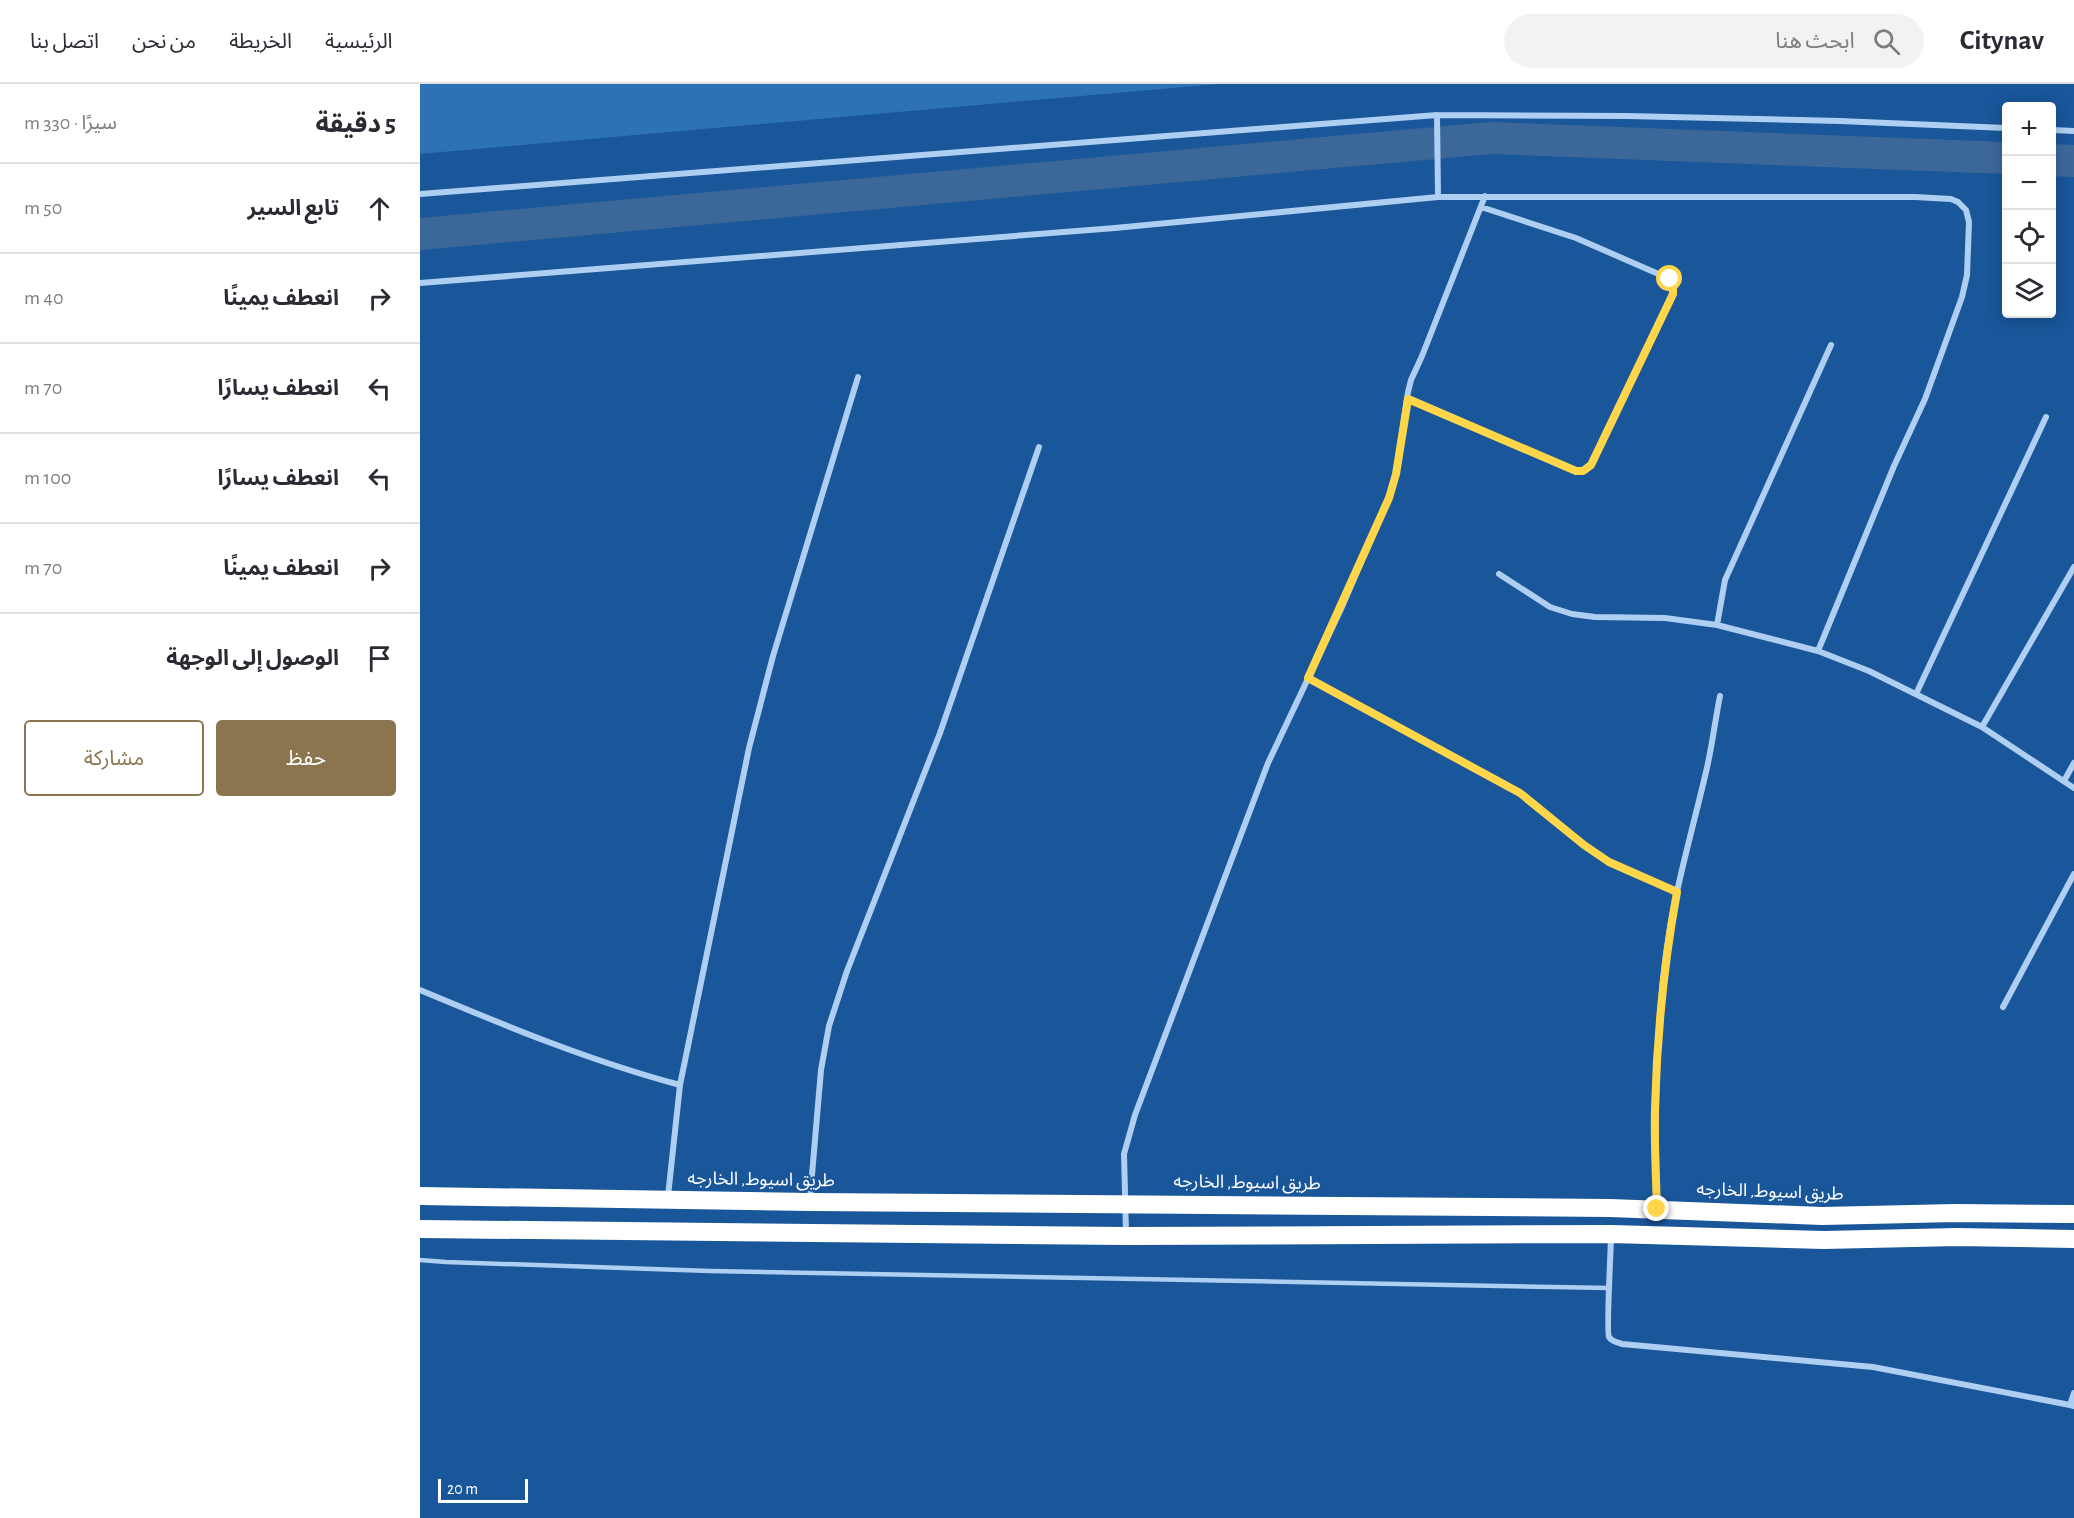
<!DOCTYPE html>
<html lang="ar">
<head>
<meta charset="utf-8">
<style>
  body { margin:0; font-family:"Alegreya Sans","Noto Sans Arabic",sans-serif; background:#f2f2f3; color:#2b2b33; direction:rtl }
  .controls { position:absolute; right:18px; top:18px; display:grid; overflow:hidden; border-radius:6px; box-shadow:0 3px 15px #0003 }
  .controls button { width:54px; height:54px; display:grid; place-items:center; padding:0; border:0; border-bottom:2px solid #e1e1e2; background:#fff; color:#2b2b33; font:30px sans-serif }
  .scale { position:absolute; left:18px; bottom:15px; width:90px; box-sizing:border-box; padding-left:6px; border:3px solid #fff; border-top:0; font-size:16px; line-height:21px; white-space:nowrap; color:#fff; -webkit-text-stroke:4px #19569a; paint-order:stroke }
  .stop { position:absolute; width:18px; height:18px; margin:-14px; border:4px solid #ffd54a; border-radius:50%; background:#fff }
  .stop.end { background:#ffd54a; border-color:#fff; box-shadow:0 2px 6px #0008 }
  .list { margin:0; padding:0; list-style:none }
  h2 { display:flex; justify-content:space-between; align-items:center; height:78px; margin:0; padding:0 24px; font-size:26px }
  h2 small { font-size:20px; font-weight:400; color:#7c7c81 }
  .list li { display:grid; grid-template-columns:39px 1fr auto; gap:18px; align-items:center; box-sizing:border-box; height:90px; padding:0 24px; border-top:2px solid #e1e1e2 }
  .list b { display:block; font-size:22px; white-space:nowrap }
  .list em { font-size:20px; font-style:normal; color:#7c7c81 }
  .actions { display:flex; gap:12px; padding:18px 24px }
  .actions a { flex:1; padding:14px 0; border:2px solid #8a754e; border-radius:6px; text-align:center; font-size:21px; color:#8a754e }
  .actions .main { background:#8a754e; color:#fff }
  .icon { flex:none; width:33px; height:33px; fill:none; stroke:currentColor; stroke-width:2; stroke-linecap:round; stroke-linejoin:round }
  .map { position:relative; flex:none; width:1654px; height:1434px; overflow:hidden; direction:ltr }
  header { display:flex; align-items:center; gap:36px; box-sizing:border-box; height:84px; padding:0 30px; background:#fff; border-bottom:2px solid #e1e1e2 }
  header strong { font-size:28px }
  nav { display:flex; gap:33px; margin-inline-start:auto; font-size:21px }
  .search { width:420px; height:54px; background:#f2f2f3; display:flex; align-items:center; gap:15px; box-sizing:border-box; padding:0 21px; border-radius:33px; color:#7c7c81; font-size:22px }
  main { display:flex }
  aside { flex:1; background:#fff }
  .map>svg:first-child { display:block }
  .green { fill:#2d71b7 }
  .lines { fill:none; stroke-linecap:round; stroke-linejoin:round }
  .canal { stroke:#3c6899; stroke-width:32 }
  .lane { stroke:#aecff1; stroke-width:4.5 }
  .street { stroke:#aecff1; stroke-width:6 }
  .highway { stroke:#fff; stroke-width:18 }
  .route { stroke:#ffd54a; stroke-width:8 }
  .labels { text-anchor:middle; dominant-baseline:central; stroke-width:4.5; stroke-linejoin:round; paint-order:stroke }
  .street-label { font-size:18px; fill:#fff; stroke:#19569a }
</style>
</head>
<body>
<header>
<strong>Citynav</strong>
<div class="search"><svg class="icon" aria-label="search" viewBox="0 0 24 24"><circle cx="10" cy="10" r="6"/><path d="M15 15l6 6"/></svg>ابحث هنا</div>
<nav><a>الرئيسية</a><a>الخريطة</a><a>من نحن</a><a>اتصل بنا</a></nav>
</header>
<main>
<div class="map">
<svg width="1654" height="1434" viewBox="0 0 1654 1434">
  <rect width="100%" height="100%" fill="#19569a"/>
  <path class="green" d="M0 0H799L0 70Z"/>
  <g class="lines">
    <path class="canal" d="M1632 76 1654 77
      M0 150 1071 54 1586 74"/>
    <path class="lane" d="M0 1176 26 1178 290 1187 1190 1204"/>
    <path class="street" d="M1017 31 1018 113
      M1632 46 1654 47
      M0 110 1017 31 1207 32 1420 37 1586 44
      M0 199 695 144 1018 113H1495L1531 115 1538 118 1546 126 1549 138 1547 191 1542 213 1505 315 1474 382 1398 567
      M988 314 1156 387H1163L1171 381 1253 210V199L1250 195 1156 154 1061 123
      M1079 490 1130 523 1152 530 1175 533 1245 534 1297 541 1398 567 1449 587 1562 643 1654 704
      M1297 541 1305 496 1411 261
      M888 594 1100 709 1164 761 1189 778 1257 808
      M1496 610 1626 333
      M1562 643 1654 483
      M1644 697 1654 679
      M0 906C86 942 170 977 260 1001
      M1583 923 1654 790
      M248 1112 260 1001 329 664 353 572 438 293
      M390 1114 401 986 409 942 427 887 520 649 619 363
      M1237 1124C1235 1039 1235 954 1246 870 1254 808 1272 748 1286 688 1292 663 1295 637 1300 612
      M706 1149 704 1070 715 1031 848 679 921 525 969 414 976 390 988 308 991 296 1002 272 1065 112
      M1191 1152C1191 1165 1186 1248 1189 1253 1192 1258 1197 1258 1202 1260L1453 1283 1650 1321
      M1654 1309 1650 1321 1654 1322"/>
    <path class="highway" d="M0 1112 390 1118 1190 1124 1402 1132 1536 1129 1654 1130
      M0 1145 706 1152 1191 1150 1404 1156 1537 1153 1654 1155"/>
  </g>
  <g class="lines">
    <path class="route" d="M1237 1125C1236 1092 1234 1057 1235 1024 1237 951 1244 879 1257 808L1189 778 1164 761 1100 709 888 594 969 414 976 390 988 315 1156 387H1163L1171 381 1253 210V199L1250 195"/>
  </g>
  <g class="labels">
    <g class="street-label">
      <text transform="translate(341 1096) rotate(1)">طريق اسيوط, الخارجه</text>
      <text transform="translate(827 1099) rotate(1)">طريق اسيوط, الخارجه</text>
      <text transform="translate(1350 1108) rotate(2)">طريق اسيوط, الخارجه</text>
    </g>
  </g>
</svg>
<div class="controls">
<button>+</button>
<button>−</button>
<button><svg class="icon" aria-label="locate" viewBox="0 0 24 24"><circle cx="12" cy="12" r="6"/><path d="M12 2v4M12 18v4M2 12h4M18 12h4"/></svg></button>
<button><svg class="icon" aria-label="layers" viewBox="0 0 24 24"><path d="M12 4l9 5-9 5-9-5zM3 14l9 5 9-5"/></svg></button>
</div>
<div class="scale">20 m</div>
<div class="stop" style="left:1250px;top:195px"></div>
<div class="stop end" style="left:1237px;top:1125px"></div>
</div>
<aside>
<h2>5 دقيقة<small>سيرًا · 330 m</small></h2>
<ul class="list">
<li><svg class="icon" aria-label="ahead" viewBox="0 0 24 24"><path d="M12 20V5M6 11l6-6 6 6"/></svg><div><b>تابع السير</b></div><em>50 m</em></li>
<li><svg class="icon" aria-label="right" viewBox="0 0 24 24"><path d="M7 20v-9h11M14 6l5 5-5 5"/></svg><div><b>انعطف يمينًا</b></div><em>40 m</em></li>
<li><svg class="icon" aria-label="left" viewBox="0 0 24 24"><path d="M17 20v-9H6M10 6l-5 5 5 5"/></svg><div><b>انعطف يسارًا</b></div><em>70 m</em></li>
<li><svg class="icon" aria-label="left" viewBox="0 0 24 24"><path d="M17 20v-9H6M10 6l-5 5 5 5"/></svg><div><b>انعطف يسارًا</b></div><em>100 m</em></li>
<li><svg class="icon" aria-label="right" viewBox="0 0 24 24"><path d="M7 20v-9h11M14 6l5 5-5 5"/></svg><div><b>انعطف يمينًا</b></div><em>70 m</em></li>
<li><svg class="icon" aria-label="arrive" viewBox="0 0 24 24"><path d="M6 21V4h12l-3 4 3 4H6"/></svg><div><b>الوصول إلى الوجهة</b></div></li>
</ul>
<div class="actions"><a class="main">حفظ</a><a>مشاركة</a></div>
</aside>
</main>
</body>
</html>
